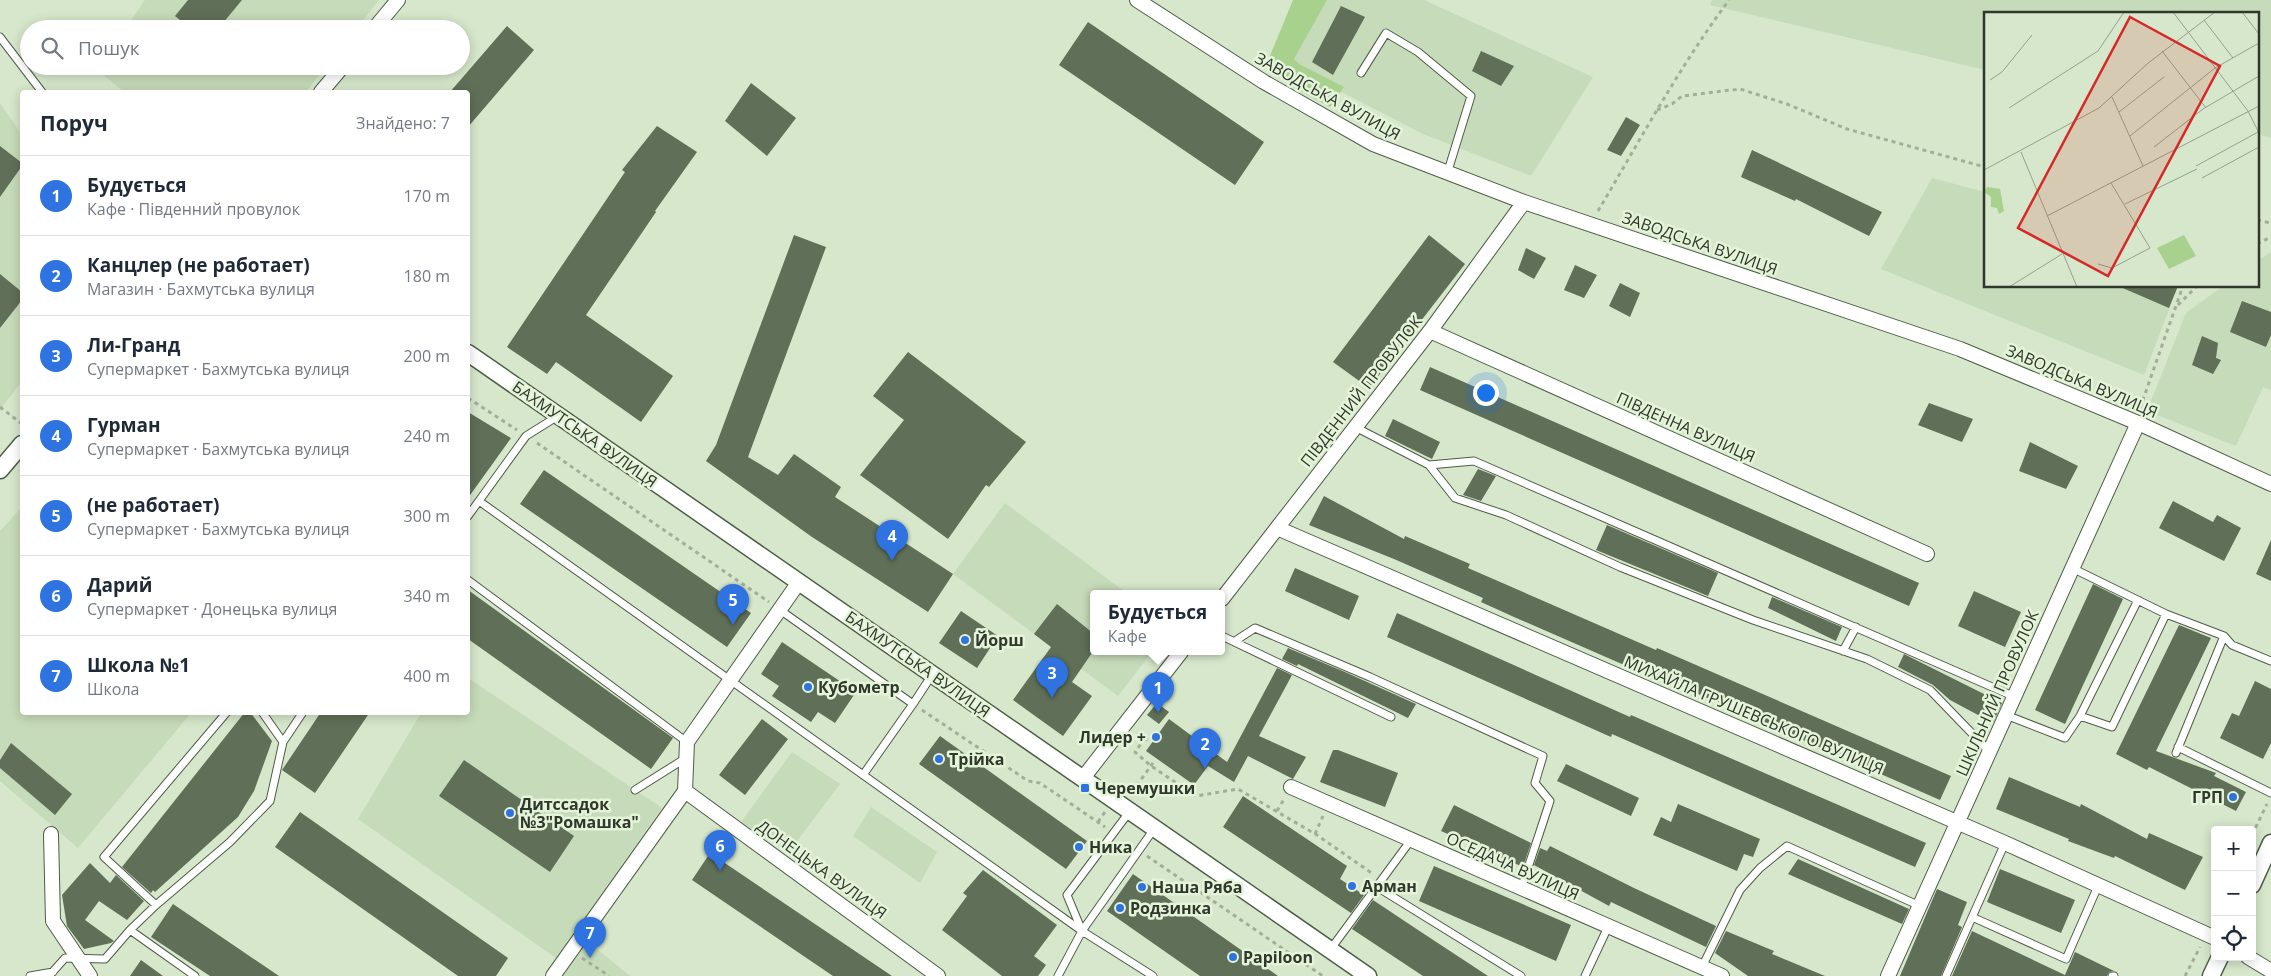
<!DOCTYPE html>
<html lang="uk">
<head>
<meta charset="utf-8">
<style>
  body { margin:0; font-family:"Open Sans",sans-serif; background:#f2f2f3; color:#1f2937 }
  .controls { position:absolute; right:15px; bottom:15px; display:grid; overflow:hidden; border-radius:5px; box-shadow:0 2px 12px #0003 }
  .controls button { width:45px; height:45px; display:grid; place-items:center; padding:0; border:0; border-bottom:1px solid #e0e1e3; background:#fff; color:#1f2937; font:25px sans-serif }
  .you { position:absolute; left:1485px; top:392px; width:18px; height:18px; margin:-12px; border:4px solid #fff; border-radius:50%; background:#1a73e8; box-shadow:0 0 0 8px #1a73e833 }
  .badge { display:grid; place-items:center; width:32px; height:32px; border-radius:50%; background:#2e73df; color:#fff; font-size:16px; font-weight:700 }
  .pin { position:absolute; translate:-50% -41px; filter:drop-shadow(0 1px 2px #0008) }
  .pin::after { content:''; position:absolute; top:26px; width:18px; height:15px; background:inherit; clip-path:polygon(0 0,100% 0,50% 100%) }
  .popup { position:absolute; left:1090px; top:590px; width:135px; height:65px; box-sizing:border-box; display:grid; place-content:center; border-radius:5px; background:#fff; filter:drop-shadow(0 1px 4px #0005); font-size:16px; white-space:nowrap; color:#747a83 }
  .popup b { font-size:19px; color:#1f2937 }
  .popup::after { content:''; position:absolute; left:50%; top:100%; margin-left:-10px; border:10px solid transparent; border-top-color:#fff }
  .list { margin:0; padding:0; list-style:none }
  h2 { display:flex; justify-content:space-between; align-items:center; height:65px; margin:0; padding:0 20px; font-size:21px }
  h2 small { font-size:16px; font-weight:400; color:#747a83 }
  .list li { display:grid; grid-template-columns:32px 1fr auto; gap:15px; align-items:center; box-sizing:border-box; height:80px; padding:0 20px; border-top:1px solid #e0e1e3 }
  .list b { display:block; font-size:19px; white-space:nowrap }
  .list p { margin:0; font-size:16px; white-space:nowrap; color:#747a83 }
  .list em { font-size:16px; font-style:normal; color:#747a83 }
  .icon { flex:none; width:28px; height:28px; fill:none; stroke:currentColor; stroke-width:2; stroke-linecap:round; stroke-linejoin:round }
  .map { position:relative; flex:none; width:2271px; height:976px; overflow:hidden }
  .search { position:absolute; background:#fff; box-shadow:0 2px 12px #0003; left:20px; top:20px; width:450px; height:55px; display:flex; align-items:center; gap:12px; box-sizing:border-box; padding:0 18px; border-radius:28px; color:#747a83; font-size:19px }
  .panel { position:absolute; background:#fff; box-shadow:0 2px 12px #0003; left:20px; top:90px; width:450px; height:625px; border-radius:5px }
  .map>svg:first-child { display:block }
  .built { fill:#c6dbb9 }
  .green { fill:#a8d18e }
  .building { fill:#606f57 }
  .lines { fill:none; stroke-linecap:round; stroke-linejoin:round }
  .service-casing { stroke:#4e5d45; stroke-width:9 }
  .minor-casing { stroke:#4e5d45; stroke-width:16 }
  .tertiary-casing { stroke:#4e5d45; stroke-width:19 }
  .path { stroke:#a1af99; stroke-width:3; stroke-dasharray:4 4; stroke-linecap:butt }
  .service { stroke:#fff; stroke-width:7 }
  .minor { stroke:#fff; stroke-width:14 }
  .tertiary { stroke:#fff; stroke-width:16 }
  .poi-dot { fill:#2e73df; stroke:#e3f4d8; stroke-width:2 }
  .labels { text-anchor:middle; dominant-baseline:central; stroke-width:5; stroke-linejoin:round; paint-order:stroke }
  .street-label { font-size:16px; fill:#30372c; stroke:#e3f4d8 }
  .poi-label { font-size:16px; font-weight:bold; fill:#30372c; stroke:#e3f4d8; text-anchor:start }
  .inset-road { fill:none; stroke:#94a18b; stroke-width:1 }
  .view { fill:#d62828; fill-opacity:0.15; stroke:#d62828; stroke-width:2.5 }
  .inset-edge { fill:none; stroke:#30372c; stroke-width:2.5 }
</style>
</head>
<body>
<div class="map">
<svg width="2271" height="976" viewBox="0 0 2271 976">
  <rect width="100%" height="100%" fill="#d6e7cb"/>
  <path class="built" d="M145 0H379L356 29H125Z
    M1305 0H1424L1593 77 1531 176 1423 134 1280 60Z
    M1712 0H2271V138L2257 134V14H1985V70L1710 5Z
    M98 66H326L306 92H124L96 69Z
    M0 103 22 135V381L0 410Z
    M1932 178 1985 192V286H2178L2144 375 1881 269Z
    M2271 252V390L2263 387 2236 446 2147 411 2186 313 2223 286H2257V261Z
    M1005 503 1128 594H1094V652H1152L1118 696 953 574Z
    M22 507V712L191 713 78 848 0 781V531Z
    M468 678 662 808 556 958 358 819 421 713 468 712Z
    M792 752 840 784 788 853 741 822Z
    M871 807 937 852 920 883 853 836Z
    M586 940 630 976H559Z"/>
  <path class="green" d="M1293 0H1327L1294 59 1299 64 1344 87 1330 107 1297 89 1267 63Z"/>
  <path class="building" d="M188 0H242L218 29H191L175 16Z
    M1341 6 1365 17 1333 75 1312 62Z
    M1088 22 1264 142 1235 185 1059 65Z
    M507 26 534 50 468 127V92H450Z
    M1481 51 1514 66 1501 86 1472 71Z
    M751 83 796 118 767 156 725 121Z
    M1626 117 1640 125 1621 156 1607 150Z
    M657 126 697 152 655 211 656 212 586 315 673 376 641 422 556 362 547 374 507 347 625 172 622 170Z
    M0 146 22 163V166L0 197Z
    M1752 150 1882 212 1869 236 1796 199 1795 201 1741 177Z
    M794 235 826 247 748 457 778 475 794 454 841 487 835 497 953 574 928 612 812 537 706 461 716 445Z
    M1429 235 1465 264 1369 388 1333 362Z
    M1526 248 1546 258 1534 279 1518 270Z
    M1575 265 1597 275 1584 298 1564 290Z
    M0 274 22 292V300L0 328Z
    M1620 283 1640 293 1630 317 1609 306Z
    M2118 286H2178L2169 308Z
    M2242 301 2271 312V335L2266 347 2230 332Z
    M2202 336 2218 343 2216 358 2221 360 2213 374 2192 365Z
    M908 352 1026 442 989 487 986 485 948 539 860 475 904 420 873 396Z
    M1430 367 1919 583 1909 606 1420 390Z
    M1929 403 1973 419 1962 442 1918 425Z
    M468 412 511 438 468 498Z
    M1393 419 1440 442 1432 459 1385 436Z
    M2030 442 2078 466 2066 489 2019 471Z
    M1478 469 1496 476 1481 501 1463 495Z
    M544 470 751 613 727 647 520 504Z
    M1324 496 1404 539 1405 536 1470 564 1468 568 1656 650 1657 648 1951 776 1940 800 1632 665 1631 668 1514 617 1481 602 1483 598 1394 559 1309 525Z
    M2173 501 2213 522 2217 515 2241 528 2224 561 2159 528Z
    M1607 525 1718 573 1708 596 1596 550Z
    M2271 540V581L2256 574Z
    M1295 568 1359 596 1349 620 1285 591Z
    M2093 584 2123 599 2065 724 2035 710Z
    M468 590 673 738 651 769 468 639Z
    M1974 591 2021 612 2005 647 1958 626Z
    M1772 597 1842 627 1836 641 1768 608Z
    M1057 604 1094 634V650L1072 682 1092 696 1063 736 1013 700 1051 647 1034 634Z
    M961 611 998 636 977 668 939 643Z
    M1397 613 1630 717 1631 715 1926 843 1915 867 1612 734 1611 737 1387 637Z
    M2179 625 2211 638 2156 751 2216 773 2214 776 2246 792 2236 811 2149 767 2147 770 2116 754Z
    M782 642 856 692 835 723 818 712 811 722 772 696 779 686 761 674Z
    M1288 648 1345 672 1416 704 1408 718 1298 664 1297 666 1282 659Z
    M1904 654 2002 703 1993 723 1950 700 1933 685 1898 667Z
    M1277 668 1292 675 1259 736 1306 757 1293 779 1248 756 1234 782 1208 766 1194 785 1146 751 1169 719 1227 762Z
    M2255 681 2271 689V743L2263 759 2220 738 2232 713 2239 716Z
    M1157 703 1169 712 1159 724 1147 715Z
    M245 712H250L272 741 254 791 238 817 155 892 153 890 151 893 122 867Z
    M321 712H370L315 793 282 770Z
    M762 719 788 739 745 795 719 775Z
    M940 736 1087 841 1066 869 919 764Z
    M11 743 72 794 55 815 0 768V760Z
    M1333 750H1338L1398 773 1385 807 1320 782Z
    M464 760 574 836 550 872 439 796Z
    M1566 764 1639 798 1631 816 1557 781Z
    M2009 777 2080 807 2081 804 2147 839 2149 833 2203 857 2185 890 2115 856 2114 858 2068 841 2069 839 1996 809Z
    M1243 796 1347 866 1340 879 1364 895 1351 913 1223 827Z
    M1678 804 1760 839 1753 857 1744 854 1737 871 1653 835 1661 817 1671 822Z
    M1454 805 1531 843 1523 867 1441 831Z
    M300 812 508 958 496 976H458L275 847Z
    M1550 846 1634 888 1716 926 1706 947 1611 902 1609 906 1534 865 1540 848 1547 851Z
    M710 853 892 976H833L692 880Z
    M1798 859 1909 909 1902 924 1788 874Z
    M90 863 110 883 116 875 144 901 127 920 99 901 85 920 114 941 111 943 84 949 67 926 62 895Z
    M1434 866 1571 925 1556 961 1419 901Z
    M2000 869 2075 900 2061 933 1987 902Z
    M983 870 1057 925 1034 956 1046 965 1038 976H1002L942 930 967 896 963 893Z
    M1133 874 1278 976H1200L1107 911Z
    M1937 889 1967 902 1958 925 1962 927 1941 976H1900Z
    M1373 900 1415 928 1488 976H1423L1352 929Z
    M173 904 279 976H210L151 937Z
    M1726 931 1774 951 1772 954 1825 976H1748L1715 953Z
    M1972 931 2065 975 2075 952 2114 971 2109 972 2107 976H1952Z
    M141 960 163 976H130Z"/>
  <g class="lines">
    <g class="service-casing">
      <path id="service" d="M0 37 42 92
        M1361 73 1386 33 1418 52 1471 96 1447 174
        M1355 427 1429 465 1455 498 1506 515 1620 567 1753 620 1867 659 1930 690 1990 752
        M1429 465 1474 461 2015 697
        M479 501 1082 931 1153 976
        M468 516 526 436 558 416
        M2072 568 2166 614 2224 636 2232 645 2271 661
        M468 580 687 742
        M2138 600 2080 716 2112 727 2166 614
        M780 610 913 704 932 675
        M1222 636 1391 717
        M1235 641 1255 628 1370 677 1543 756 1535 783 1550 801 1521 889
        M1843 651 1856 627
        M2006 715 2065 738 2080 716
        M283 742 303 712
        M2178 747 2271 793
        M2176 753 2224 636
        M863 775 913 704
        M635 790 686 758
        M1377 887 1521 976
        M156 905 104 857 227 712
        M1972 917 2066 959 2098 886
        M130 930 195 976
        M1082 931 1154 829
        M1330 950 1411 840
        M1702 967 1740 890 1760 868 1787 846 1920 906
        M30 976 53 972
        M49 976 65 958 105 959 130 930 156 905 230 842 270 801 283 742 262 712
        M1058 976 1082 931 1067 895 1130 811
        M1585 976 1608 927
        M1946 976 2005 843
        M2112 976H2114"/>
    </g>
    <g class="minor-casing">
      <path id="minor" d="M1137 0 1264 82 1373 144 1524 202 1960 349 2138 423 2271 484
        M374 29 398 0
        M321 92 343 66
        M1430 331 1927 554
        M1277 528 2005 843 2215 938
        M1222 599 1430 331 1524 202
        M1083 778 1181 652
        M1291 787 1722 976
        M685 791 938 976
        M51 834 53 921 90 976
        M2248 957 2271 971
        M553 976 685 791 687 742 799 582
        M1888 976 2138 423"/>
    </g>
    <g class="tertiary-casing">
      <path id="tertiary" d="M468 353 1368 976
        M0 470 22 444
        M2252 885 2271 843
        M2211 976 2220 957"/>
    </g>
    <path class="path" d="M1657 110 1672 104 1682 96 1740 89 1787 104 1847 129 1985 167
      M1598 211C1640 140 1680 66 1729 0
      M2257 220 2271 223
      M2257 244 2271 237
      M2178 305 2197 286
      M468 398 517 430
      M0 407 22 424
      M2140 408 2183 286
      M537 443 769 602
      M922 710 1028 781 1040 783 1105 827
      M1138 733 1149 741
      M1145 738 1135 752 1151 766 1196 796 1238 789 1317 835 1373 874
      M1132 792 1155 760
      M1277 811 1284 799
      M1098 822 1105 812
      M1315 834 1323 816
      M2252 835 2267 804
      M1147 856 1323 976
      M582 958 609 976
      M2185 976 2200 947"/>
    <use href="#service" class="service"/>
    <use href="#minor" class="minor"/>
    <use href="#tertiary" class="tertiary"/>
  </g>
  <g class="poi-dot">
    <circle cx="965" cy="640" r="5"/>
    <circle cx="808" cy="687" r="5"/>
    <circle cx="1156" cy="737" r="5"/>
    <circle cx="939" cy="759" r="5"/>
    <rect x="1080" y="783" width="10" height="10" rx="2.5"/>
    <circle cx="2233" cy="797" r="5"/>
    <circle cx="510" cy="813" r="5"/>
    <circle cx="1079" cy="847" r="5"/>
    <circle cx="1352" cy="886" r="5"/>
    <circle cx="1142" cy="887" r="5"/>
    <circle cx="1120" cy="908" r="5"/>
    <circle cx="1233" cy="957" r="5"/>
  </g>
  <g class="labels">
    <g class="street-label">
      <text transform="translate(1328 96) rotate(29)">ЗАВОДСЬКА ВУЛИЦЯ</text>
      <text transform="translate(1700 243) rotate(19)">ЗАВОДСЬКА ВУЛИЦЯ</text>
      <text transform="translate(2082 381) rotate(23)">ЗАВОДСЬКА ВУЛИЦЯ</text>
      <text transform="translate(1361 391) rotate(-52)">ПІВДЕННИЙ ПРОВУЛОК</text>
      <text transform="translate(1686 427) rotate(24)">ПІВДЕННА ВУЛИЦЯ</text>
      <text transform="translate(585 434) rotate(35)">БАХМУТСЬКА ВУЛИЦЯ</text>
      <text transform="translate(918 664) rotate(35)">БАХМУТСЬКА ВУЛИЦЯ</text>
      <text transform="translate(1997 693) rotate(-66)">ШКІЛЬНИЙ ПРОВУЛОК</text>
      <text transform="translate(1754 715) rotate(23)">МИХАЙЛА ГРУШЕВСЬКОГО ВУЛИЦЯ</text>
      <text transform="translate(1513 866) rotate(24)">ОСЕДАЧА ВУЛИЦЯ</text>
      <text transform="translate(822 869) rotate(36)">ДОНЕЦЬКА ВУЛИЦЯ</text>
    </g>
    <g class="poi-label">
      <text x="975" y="640">Йорш</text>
      <text x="818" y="687">Кубометр</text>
      <text x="1146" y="737" text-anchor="end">Лидер +</text>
      <text x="949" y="759">Трійка</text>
      <text x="1095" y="788">Черемушки</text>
      <text x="2223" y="797" text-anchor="end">ГРП</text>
      <text x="520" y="804">Дитссадок<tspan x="520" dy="18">№3"Ромашка"</tspan></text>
      <text x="1089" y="847">Ника</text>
      <text x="1362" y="886">Арман</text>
      <text x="1152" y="887">Наша Ряба</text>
      <text x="1130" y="908">Родзинка</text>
      <text x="1243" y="957">Papiloon</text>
    </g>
  </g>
  <g transform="translate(1984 12)">
    <rect width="275" height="275" fill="#d6e7cb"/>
    <path d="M3 175 16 177 20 199 15 202 13 196 7 195V185L0 180ZM200 223 212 244 185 257 173 236Z" fill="#a8d18e"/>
    <path class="inset-road" d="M189 0 264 99 275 121M258 0 275 22M220 8 249 46M178 39 222 96M6 68 18 60 48 23M128 85 159 154M25 96 114 39 140 0M135 100 180 65M146 124 231 56 275 31M170 135 219 97 275 64M37 140 93 275M212 154 274 120M0 158 115 96 163 52 231 0M218 166 275 135M141 192 213 157M63 204 275 94M114 252 128 256 166 236 127 171M25 275 78 242"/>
    <path class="view" d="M146 5 236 54 124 264 34 216Z"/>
    <rect width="275" height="275" class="inset-edge"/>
  </g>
</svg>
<div class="controls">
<button>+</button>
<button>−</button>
<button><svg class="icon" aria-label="locate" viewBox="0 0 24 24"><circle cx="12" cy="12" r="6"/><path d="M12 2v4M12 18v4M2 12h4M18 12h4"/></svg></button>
</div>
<div class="you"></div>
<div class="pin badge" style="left:1158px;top:713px">1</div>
<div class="popup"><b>Будується</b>Кафе</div>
<div class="pin badge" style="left:1205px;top:769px">2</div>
<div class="pin badge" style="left:1052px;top:698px">3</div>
<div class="pin badge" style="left:892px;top:561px">4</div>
<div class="pin badge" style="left:733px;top:625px">5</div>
<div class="pin badge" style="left:720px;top:871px">6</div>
<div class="pin badge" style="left:590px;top:958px">7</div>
<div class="search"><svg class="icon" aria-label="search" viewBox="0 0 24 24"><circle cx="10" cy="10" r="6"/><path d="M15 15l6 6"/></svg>Пошук</div>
<section class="panel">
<h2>Поруч<small>Знайдено: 7</small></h2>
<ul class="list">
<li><span class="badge">1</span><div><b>Будується</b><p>Кафе · Південний провулок</p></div><em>170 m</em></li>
<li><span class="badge">2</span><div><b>Канцлер (не работает)</b><p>Магазин · Бахмутська вулиця</p></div><em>180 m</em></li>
<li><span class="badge">3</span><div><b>Ли-Гранд</b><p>Супермаркет · Бахмутська вулиця</p></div><em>200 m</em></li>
<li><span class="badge">4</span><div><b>Гурман</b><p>Супермаркет · Бахмутська вулиця</p></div><em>240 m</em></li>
<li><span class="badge">5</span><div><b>(не работает)</b><p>Супермаркет · Бахмутська вулиця</p></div><em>300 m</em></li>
<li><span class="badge">6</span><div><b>Дарий</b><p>Супермаркет · Донецька вулиця</p></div><em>340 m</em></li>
<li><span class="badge">7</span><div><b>Школа №1</b><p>Школа</p></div><em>400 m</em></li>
</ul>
</section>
</div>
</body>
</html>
